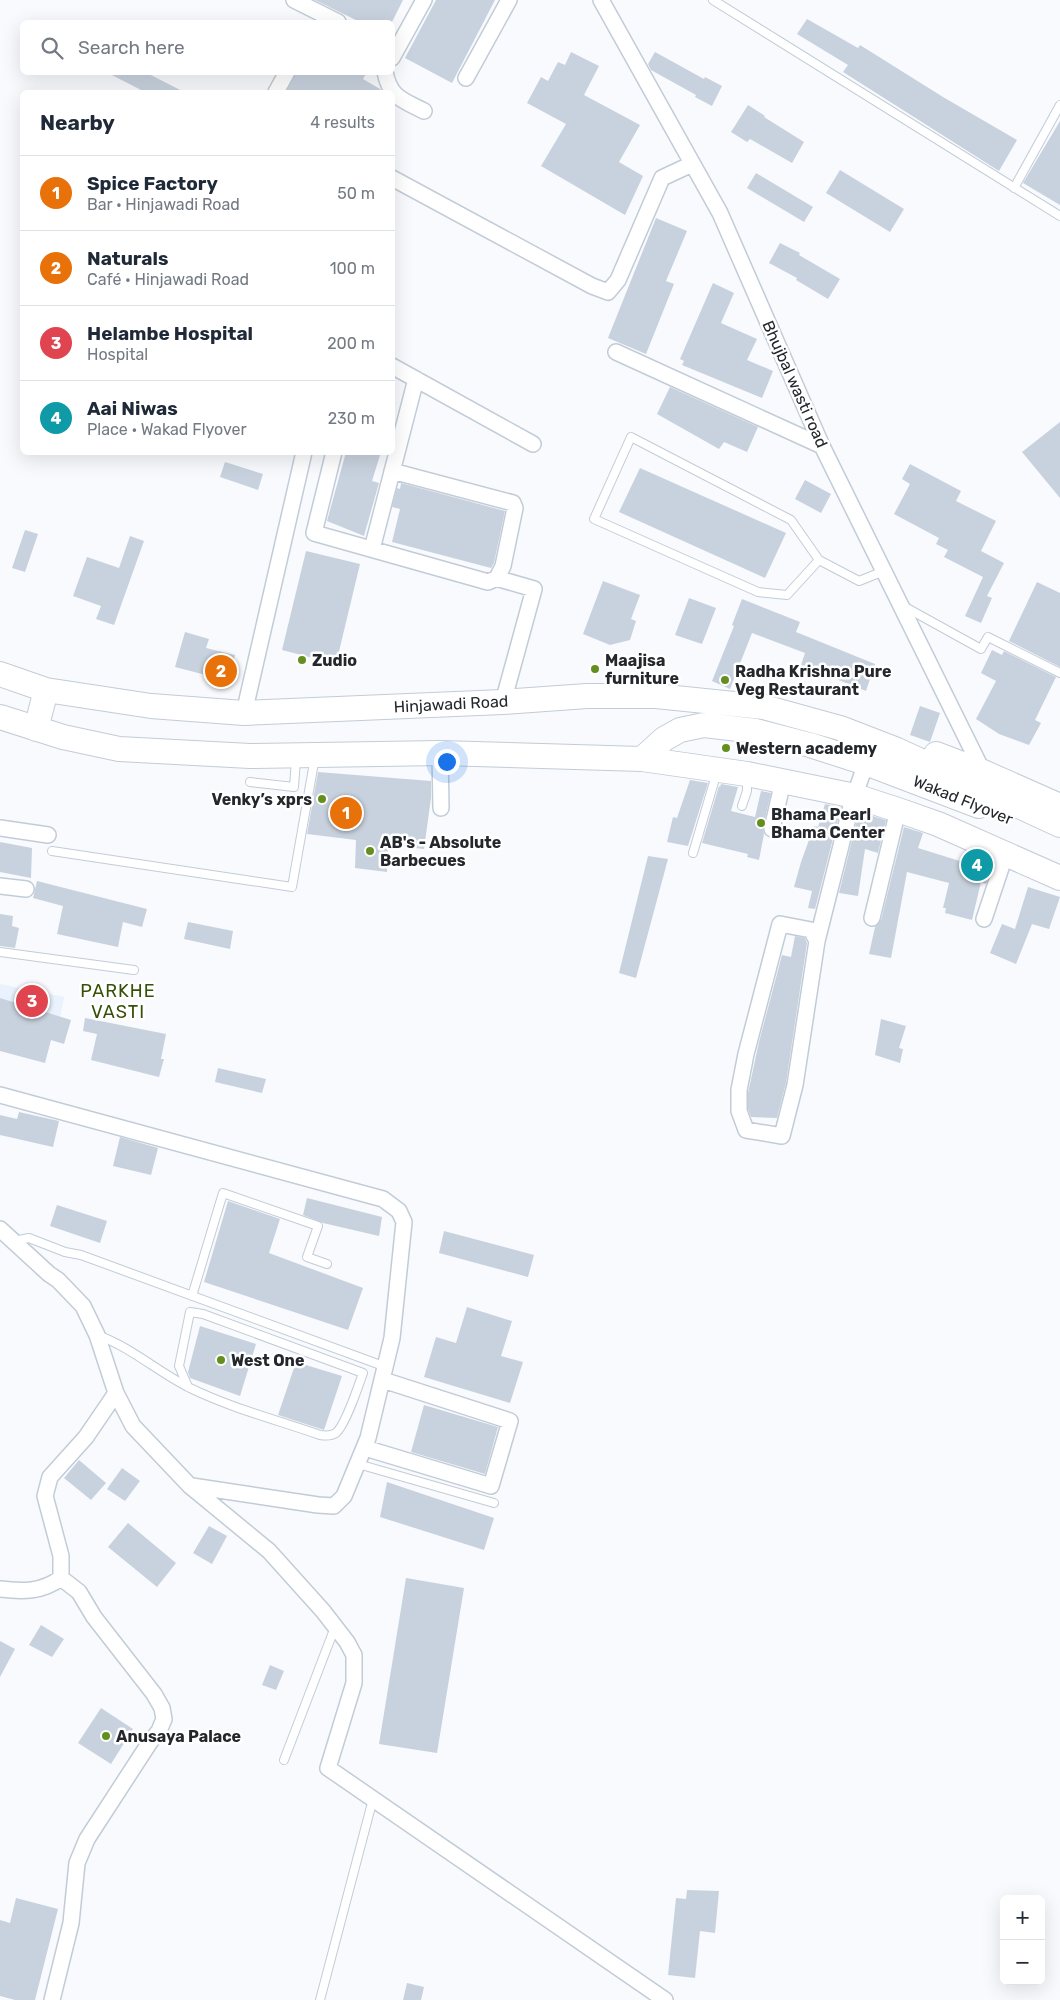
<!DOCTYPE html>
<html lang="en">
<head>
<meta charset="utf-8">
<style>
  body { margin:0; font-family:Rubik,sans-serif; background:#f2f2f3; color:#1f2937 }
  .controls { position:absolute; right:15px; bottom:15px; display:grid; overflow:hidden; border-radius:8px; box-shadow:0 5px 20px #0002 }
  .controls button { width:45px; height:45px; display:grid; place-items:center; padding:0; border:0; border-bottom:1px solid #e0e1e3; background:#fff; color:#1f2937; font:25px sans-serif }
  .you { position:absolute; left:446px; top:761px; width:18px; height:18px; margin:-12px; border:4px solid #fff; border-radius:50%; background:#1a73e8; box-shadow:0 0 0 8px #1a73e833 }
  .badge { display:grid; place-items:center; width:32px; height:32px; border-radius:50%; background:#648f1f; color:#fff; font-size:16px; font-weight:700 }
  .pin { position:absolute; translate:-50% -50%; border:2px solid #fff; box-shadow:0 1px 5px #0006 }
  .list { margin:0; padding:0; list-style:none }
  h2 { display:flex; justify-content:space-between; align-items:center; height:65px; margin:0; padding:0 20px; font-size:21px }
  h2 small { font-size:16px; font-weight:400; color:#747a83 }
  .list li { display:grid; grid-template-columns:32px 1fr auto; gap:15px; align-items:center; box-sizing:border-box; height:75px; padding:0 20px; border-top:1px solid #e0e1e3 }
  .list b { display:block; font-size:19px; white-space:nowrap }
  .list p { margin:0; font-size:16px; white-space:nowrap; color:#747a83 }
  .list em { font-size:16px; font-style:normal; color:#747a83 }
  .icon { flex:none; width:28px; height:28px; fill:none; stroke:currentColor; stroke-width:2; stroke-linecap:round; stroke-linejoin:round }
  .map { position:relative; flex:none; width:1060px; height:2000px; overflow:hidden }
  .search { position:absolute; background:#fff; box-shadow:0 5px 20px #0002; left:20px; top:20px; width:375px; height:55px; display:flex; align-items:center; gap:12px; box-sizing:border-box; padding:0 18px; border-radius:8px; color:#747a83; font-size:19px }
  .panel { position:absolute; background:#fff; box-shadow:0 5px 20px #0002; left:20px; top:90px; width:375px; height:365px; border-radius:8px }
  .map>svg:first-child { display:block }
  .built { fill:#e9f2fd }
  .building { fill:#c8d2de }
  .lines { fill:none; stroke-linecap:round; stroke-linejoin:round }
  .lane-casing { stroke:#c2ccd7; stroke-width:10 }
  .street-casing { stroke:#c2ccd7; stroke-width:18 }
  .primary-casing { stroke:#c2ccd7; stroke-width:26 }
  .lane { stroke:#fff; stroke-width:8 }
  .street { stroke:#fff; stroke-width:15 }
  .primary { stroke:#fff; stroke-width:24 }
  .poi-dot { fill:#648f1f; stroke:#fff; stroke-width:2 }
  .labels { text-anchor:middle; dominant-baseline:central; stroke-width:5; stroke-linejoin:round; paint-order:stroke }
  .street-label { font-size:16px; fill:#24282c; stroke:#fff }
  .poi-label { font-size:16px; font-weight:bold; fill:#24282c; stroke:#fff; text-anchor:start }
  .neighbourhood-label { font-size:18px; letter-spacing:1px; fill:#365007; stroke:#fff }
</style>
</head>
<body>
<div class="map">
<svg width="1060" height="2000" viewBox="0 0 1060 2000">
  <rect width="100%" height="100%" fill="#f8fafd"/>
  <path class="built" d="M0 984 64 997 60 1017 0 1004Z"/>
  <path class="building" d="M315 0H403L392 22H360Z
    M436 0H495L452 83 405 58Z
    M807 19 858 48 860 45 943 97 1017 140 999 171 843 72 848 65 797 34Z
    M571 52 599 66 584 95 640 125 619 162 643 176 625 215 541 166 566 124 527 103 541 77 548 81 558 62 565 65Z
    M655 52 704 79 705 77 722 86 712 106 695 97 696 95 651 70 648 64Z
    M106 72H145L184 92H145Z
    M296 72H367L363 79 380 89 382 92H286Z
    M748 105 765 116 764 117 804 142 792 163 750 139 747 142 731 132Z
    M1060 121V205L1023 183Z
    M840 170 904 209 890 232 826 193Z
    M756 173 813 207 804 222 747 188Z
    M656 218 687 231 666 281 674 284 646 354 608 338Z
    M780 243 800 253 799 255 840 279 828 299 796 280 797 278 769 263Z
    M713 283 734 293 721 323 757 339 747 360 773 371 762 398 682 365 684 361 680 359Z
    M670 387 758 427 747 452 724 442 719 449 657 414Z
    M1060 422V498L1022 452Z
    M346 452H381L372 481 379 483 364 536 327 521Z
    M225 462 263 474 258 490 220 477Z
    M910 464 961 491 956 501 996 521 981 551 1004 563 987 596 992 598 981 623 965 616 983 577 944 557 948 550 936 544 939 538 894 514 910 484 902 479Z
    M640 468 786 533 765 578 619 512Z
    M805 480 831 494 821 513 795 499Z
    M401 483 505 511 494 563 491 568 392 542 400 509 392 507 397 488 400 489Z
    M25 530 38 534 25 572 12 568Z
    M130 536 144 541 114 625 96 619 101 606 73 596 87 557 119 568Z
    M306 551 360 564 336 664 282 650Z
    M603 581 640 595 631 619 636 621 630 640 610 645 583 634Z
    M1037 582 1060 593V667L1009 641Z
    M689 598 716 608 702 644 675 635Z
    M742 599 800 622 796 632 875 664 866 691 801 665 805 653 752 633 730 689 712 681 734 626 732 625Z
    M185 632 209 639 206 648 235 655 229 681 175 667Z
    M992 650 1002 655 1004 651 1056 677 1035 720 1041 723 1029 745 999 734 976 719 996 681 981 673Z
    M920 706 940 713 930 742 910 735Z
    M318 772 431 781V798L424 849 388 845 387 872 355 868 356 840 307 834Z
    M690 780 708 783 688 846 667 842 673 817 677 818Z
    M721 784 738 787 731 811 755 817 761 791 771 793 763 827 764 834 759 860 747 857 748 854 702 843 719 786 720 787Z
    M825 804 841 807 815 909 808 908 812 891 794 887 801 862 814 826 818 827Z
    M859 812 886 820 878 853 865 849 858 896 839 893Z
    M904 827 923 833 918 848 963 862 966 851 993 863 986 884 981 882 972 920 945 913 946 908H943L949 883 907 872 891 958 869 954 875 927 881 920Z
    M0 842 32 848 31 878 0 872Z
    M648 856 668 859 636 978 619 973Z
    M37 881 147 909 142 927 123 922 118 947 57 934 63 906 33 898Z
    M1028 887 1060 897 1049 929 1032 924 1016 964 990 953 1002 924 1015 929Z
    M0 914 13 916 12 926 19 928 15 948 0 946Z
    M188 922 233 931 230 949 184 939Z
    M795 936 805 938 807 943 786 1083 777 1118 751 1117 748 1109V1093L759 1042 782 955 791 957Z
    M0 998 71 1020 64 1044 51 1040 45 1063 0 1051Z
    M85 1018 166 1034 161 1059H164L159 1077 91 1060 97 1034 83 1031Z
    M881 1019 906 1026 899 1048 903 1049 900 1063 875 1055Z
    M218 1068 266 1079 262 1093 215 1082Z
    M19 1112 59 1121 53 1147 0 1135V1115L17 1119Z
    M120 1137 158 1148 151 1175 113 1166Z
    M307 1198 382 1217 379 1236 323 1223 303 1215Z
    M228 1201 280 1219 269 1253 363 1288 348 1330 204 1282Z
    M57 1205 107 1221 100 1243 50 1226Z
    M444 1231 534 1255 528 1277 439 1253Z
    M467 1307 512 1321 501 1356 523 1362 510 1403 424 1377 436 1337 456 1343Z
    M200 1326 256 1344 240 1396 190 1378 188 1372Z
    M296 1362 342 1376 324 1430 278 1415Z
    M424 1405 498 1427 485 1474 411 1452Z
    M79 1460 106 1483 91 1500 64 1478Z
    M122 1468 140 1481 125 1501 107 1489Z
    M387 1482 494 1518 484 1550 380 1517Z
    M128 1523 176 1563 157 1587 108 1547Z
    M209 1526 227 1536 212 1564 193 1553Z
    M406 1578 464 1588 437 1753 379 1744Z
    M41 1625 64 1639 52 1657 29 1645Z
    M0 1641 15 1649 0 1677Z
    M270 1665 284 1671 276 1690 262 1685Z
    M101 1708 133 1729 111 1764 78 1743Z
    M687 1890 719 1891 715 1933 700 1931 695 1978 668 1975 676 1898 686 1899Z
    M16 1898 58 1909 35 2000H15L0 1996V1920L10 1923Z
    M407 1983 424 1987 421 2000H403Z"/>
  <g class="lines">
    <g class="lane-casing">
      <path id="lane" d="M713 0 1060 216
        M1014 188 1060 105
        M819 560 787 595 758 592 594 519 631 437 791 520 819 560 859 581 884 571
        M905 607 981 649 988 637 1060 673
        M250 782 294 787 296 759
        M742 806 747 791V776
        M52 851 292 887 315 757
        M693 853 717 772
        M0 952 134 970
        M14 1241 29 1238 65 1252 81 1255 386 1367
        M192 1296 223 1193 318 1226 307 1257 327 1264
        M97 1335C131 1347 158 1372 190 1388 231 1408 277 1420 320 1435 326 1436 331 1436 336 1433 346 1424 358 1387 363 1373L203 1314 190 1312 179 1366 188 1387
        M358 1464 494 1503
        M284 1760 335 1627
        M320 2000 373 1799"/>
    </g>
    <g class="street-casing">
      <path id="street" d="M294 0 338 22
        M601 0 720 213 822 446 983 772
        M392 58 424 0
        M385 72C390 98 403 100 424 111
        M466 78 509 0
        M276 92 287 72
        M392 178 592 286 608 292 618 280 662 178 692 164
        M616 352 822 446
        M392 366 533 444
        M334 452 314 533 488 582 497 578 503 566 515 508 513 503 392 471
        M372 549 416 379
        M496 578 534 589 503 702
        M244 713 304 452
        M440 753 441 808
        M0 828 48 835
        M772 829 783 781
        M0 886 26 889
        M872 918 898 810
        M984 919 1006 853
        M780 924 811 930 817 941 795 1085 782 1136 746 1130 739 1111V1090L746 1054Z
        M817 941 851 806 866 763
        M0 1095 383 1199 399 1211 404 1222 392 1338 368 1438 344 1496 334 1506 318 1505 192 1486
        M0 1229 49 1274 58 1280 83 1306 97 1335 116 1393 133 1426 190 1486 269 1551 323 1611 347 1642 354 1655V1683L328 1768 665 2000
        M365 1448 491 1486 510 1421 383 1380
        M0 1589C23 1592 42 1592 61 1578V1556L45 1496 50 1477 86 1437 116 1393
        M52 2000 71 1923 77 1863 87 1839 150 1742 159 1731 164 1719 162 1708 154 1694 94 1617 79 1592 61 1578"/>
    </g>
    <g class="primary-casing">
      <path id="primary" d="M0 674 46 690 151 706 244 713 503 702 587 696H656L764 707 840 728 897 750 1060 825
        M0 717 63 737 119 749 250 756 440 753 642 759 747 774 855 796 898 810 938 824 1060 878
        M36 729 46 690
        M936 754 983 772 1060 806
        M642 759 664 739 680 730 704 725 756 731 810 745 866 763 979 806"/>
    </g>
    <use href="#lane" class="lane"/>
    <use href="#street" class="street"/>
    <use href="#primary" class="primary"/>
  </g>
  <g class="poi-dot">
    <circle cx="302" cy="660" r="5"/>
    <circle cx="595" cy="669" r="5"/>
    <circle cx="725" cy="680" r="5"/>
    <circle cx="726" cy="748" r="5"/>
    <circle cx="322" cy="799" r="5"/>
    <circle cx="761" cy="823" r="5"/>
    <circle cx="370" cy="851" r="5"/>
    <circle cx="221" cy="1360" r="5"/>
    <circle cx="106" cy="1736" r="5"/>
  </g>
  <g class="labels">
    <g class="street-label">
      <text transform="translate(795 384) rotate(66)">Bhujbal wasti road</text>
      <text transform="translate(451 704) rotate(-3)">Hinjawadi Road</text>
      <text transform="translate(963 800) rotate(22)">Wakad Flyover</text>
    </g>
    <g class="poi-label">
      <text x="312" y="660">Zudio</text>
      <text x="605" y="660">Maajisa<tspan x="605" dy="18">furniture</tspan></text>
      <text x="735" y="671">Radha Krishna Pure<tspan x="735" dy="18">Veg Restaurant</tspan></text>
      <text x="736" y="748">Western academy</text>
      <text x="312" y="799" text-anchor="end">Venky’s xprs</text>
      <text x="771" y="814">Bhama Pearl<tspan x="771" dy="18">Bhama Center</tspan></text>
      <text x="380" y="842">AB's - Absolute<tspan x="380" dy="18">Barbecues</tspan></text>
      <text x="231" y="1360">West One</text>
      <text x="116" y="1736">Anusaya Palace</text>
    </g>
    <g class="neighbourhood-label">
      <text x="118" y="991">PARKHE<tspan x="118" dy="21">VASTI</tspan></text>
    </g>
  </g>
</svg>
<div class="controls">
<button>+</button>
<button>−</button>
</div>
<div class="you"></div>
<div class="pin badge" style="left:346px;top:813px;background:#e8710a">1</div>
<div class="pin badge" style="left:221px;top:671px;background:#e8710a">2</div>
<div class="pin badge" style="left:32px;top:1001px;background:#e0444e">3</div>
<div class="pin badge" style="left:977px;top:865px;background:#0f9aa8">4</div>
<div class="search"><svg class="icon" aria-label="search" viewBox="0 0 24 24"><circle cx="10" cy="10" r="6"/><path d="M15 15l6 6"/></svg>Search here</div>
<section class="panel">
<h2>Nearby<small>4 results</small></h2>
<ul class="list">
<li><span class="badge" style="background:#e8710a">1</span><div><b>Spice Factory</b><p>Bar · Hinjawadi Road</p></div><em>50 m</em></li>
<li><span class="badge" style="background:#e8710a">2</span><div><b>Naturals</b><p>Café · Hinjawadi Road</p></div><em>100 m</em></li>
<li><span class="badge" style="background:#e0444e">3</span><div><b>Helambe Hospital</b><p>Hospital</p></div><em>200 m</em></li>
<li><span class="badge" style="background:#0f9aa8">4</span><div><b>Aai Niwas</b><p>Place · Wakad Flyover</p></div><em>230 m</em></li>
</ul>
</section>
</div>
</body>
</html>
